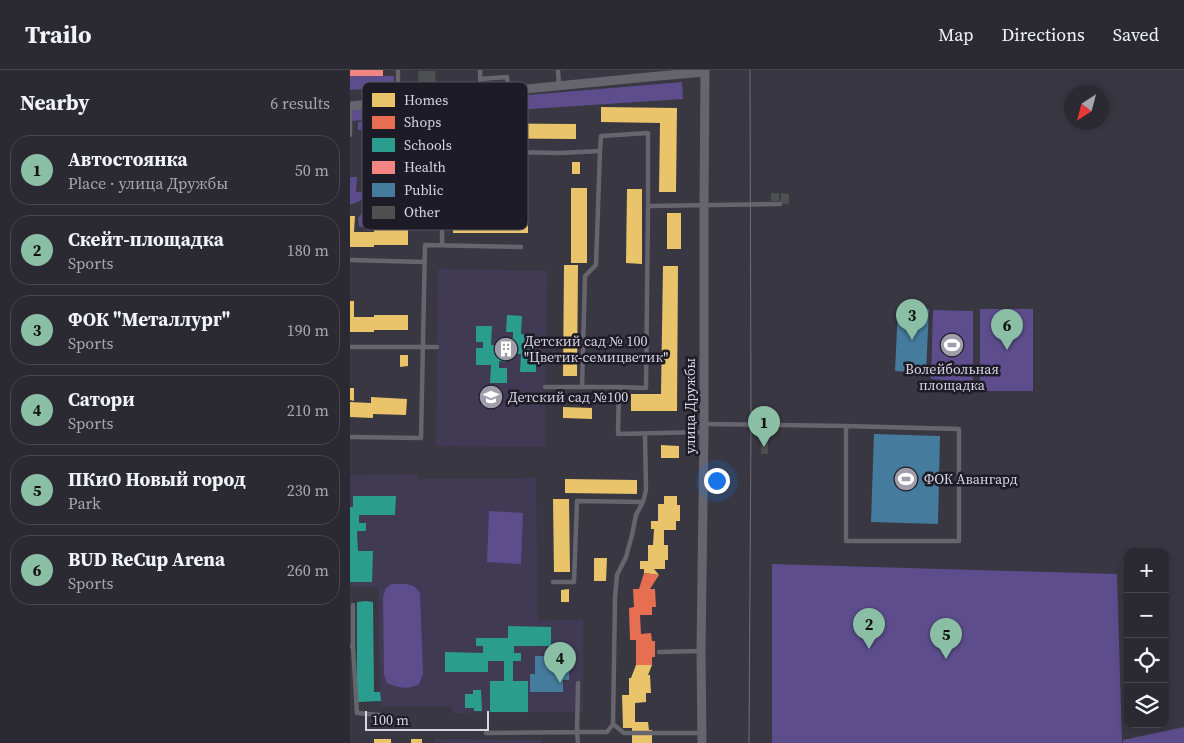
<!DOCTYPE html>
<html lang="en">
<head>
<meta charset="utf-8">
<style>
  body { margin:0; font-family:"Source Serif 4",serif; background:#37353e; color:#f1f3f6 }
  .controls { position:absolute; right:15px; bottom:15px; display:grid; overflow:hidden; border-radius:10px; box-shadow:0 2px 12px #0003 }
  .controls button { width:45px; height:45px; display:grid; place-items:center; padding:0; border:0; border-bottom:1px solid #47454d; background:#2b2932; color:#f1f3f6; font:25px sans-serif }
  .compass { position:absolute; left:714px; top:15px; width:45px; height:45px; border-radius:50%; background:#2b2932; box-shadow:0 2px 12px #0003; rotate:216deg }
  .scale { position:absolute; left:15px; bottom:12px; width:124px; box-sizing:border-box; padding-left:5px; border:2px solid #d7d5e3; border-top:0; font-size:14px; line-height:18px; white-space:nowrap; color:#d7d5e3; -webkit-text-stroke:4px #1d1b25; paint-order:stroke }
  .you { position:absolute; left:366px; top:410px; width:18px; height:18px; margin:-12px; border:4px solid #fff; border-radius:50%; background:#1a73e8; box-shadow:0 0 0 8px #1a73e833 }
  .badge { display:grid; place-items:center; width:32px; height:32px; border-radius:50%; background:#8abfa5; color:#111; font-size:16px; font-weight:700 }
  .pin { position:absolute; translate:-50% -41px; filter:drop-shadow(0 1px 2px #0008) }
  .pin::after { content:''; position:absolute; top:26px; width:18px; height:15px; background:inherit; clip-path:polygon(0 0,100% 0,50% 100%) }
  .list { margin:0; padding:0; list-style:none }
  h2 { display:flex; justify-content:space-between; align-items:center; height:65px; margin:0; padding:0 20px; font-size:21px }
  h2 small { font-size:16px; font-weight:400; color:#a6a6ac }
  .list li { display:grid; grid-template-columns:32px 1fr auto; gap:15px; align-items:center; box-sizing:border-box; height:70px; margin:0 10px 10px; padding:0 10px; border:1px solid #47454d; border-radius:20px }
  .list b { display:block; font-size:19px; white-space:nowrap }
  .list p { margin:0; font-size:16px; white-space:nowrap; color:#a6a6ac }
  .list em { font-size:16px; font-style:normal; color:#a6a6ac }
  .icon { flex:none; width:28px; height:28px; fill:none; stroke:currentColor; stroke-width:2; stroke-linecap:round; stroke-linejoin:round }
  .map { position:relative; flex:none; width:834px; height:673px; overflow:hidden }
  header { display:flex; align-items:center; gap:30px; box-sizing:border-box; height:70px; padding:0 25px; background:#2b2932; border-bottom:1px solid #47454d }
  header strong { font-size:24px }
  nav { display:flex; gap:28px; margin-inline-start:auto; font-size:18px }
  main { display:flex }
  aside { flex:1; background:#2b2932 }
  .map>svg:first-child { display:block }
  .built { fill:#403a54 }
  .green { fill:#5d4d8d }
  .forest { fill:#5d4b90 }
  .homes { fill:#e9c46a }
  .shops { fill:#e76f51 }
  .schools { fill:#2a9d8f }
  .health { fill:#f28482 }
  .public { fill:#457b9d }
  .building { fill:#4d4f51 }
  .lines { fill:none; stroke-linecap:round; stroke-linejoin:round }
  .service { stroke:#66656d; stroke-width:4.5 }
  .minor { stroke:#66656d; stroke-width:9 }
  .tram { stroke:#706e77; stroke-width:1 }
  .labels { text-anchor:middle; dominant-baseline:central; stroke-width:5; stroke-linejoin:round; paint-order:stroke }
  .poi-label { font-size:14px; fill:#d7d5e3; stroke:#1d1b25; text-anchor:start }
  .street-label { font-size:14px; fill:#d7d5e3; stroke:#1d1b25 }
  .key { fill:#1d1b25; stroke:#55535e; stroke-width:1 }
  .key-label { font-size:14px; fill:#d7d5e3 }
</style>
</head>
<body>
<header>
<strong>Trailo</strong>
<nav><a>Map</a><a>Directions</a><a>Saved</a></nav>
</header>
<main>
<aside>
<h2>Nearby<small>6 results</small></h2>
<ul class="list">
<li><span class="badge">1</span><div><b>Автостоянка</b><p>Place · улица Дружбы</p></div><em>50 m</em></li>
<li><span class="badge">2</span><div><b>Скейт-площадка</b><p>Sports</p></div><em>180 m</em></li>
<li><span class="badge">3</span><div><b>ФОК &quot;Металлург&quot;</b><p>Sports</p></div><em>190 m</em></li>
<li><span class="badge">4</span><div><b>Сатори</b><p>Sports</p></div><em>210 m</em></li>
<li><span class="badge">5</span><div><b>ПКиО Новый город</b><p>Park</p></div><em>230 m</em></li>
<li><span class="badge">6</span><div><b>BUD ReCup Arena</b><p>Sports</p></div><em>260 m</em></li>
</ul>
</aside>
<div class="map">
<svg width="834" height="673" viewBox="0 0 834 673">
  <rect width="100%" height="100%" fill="#393742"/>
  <path class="built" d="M88 199 197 201 195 377 86 376Z
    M67 404 68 409 186 408 188 551 233 549V642L103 643 102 636H30L28 517H0V405Z
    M85 669 192 670V673H85Z"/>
  <path class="green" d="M0 6H44V17L0 20Z
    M332 12 333 29 0 51V40Z
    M66 76V154L9 157 8 148Z
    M630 239H683V321H630Z
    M583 240 623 241V313L581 309Z
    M139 441 173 443 171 494 137 492Z
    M422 494 767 504 772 673H422Z
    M42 514H56L64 516 70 523 73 604 69 614C58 620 49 618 37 613L34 605 33 526 36 518Z
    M834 657V673H773V670Z"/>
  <path class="forest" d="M66 48 67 60 22 117V60H8V52Z
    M0 107H7L6 122H19L14 129 0 135Z"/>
  <path class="homes" d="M251 37 327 38 326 122H309L310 53 251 52Z
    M78 53 226 54V69L78 68Z
    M222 92H230V104H222Z
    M221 118H237V193H221Z
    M277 119H292V194L276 193Z
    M317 143H331V179H317Z
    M0 146H5L4 162H24V160H58V175H24V177H0Z
    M103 148 178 149V163H103Z
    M214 195H228L227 306H213Z
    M313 196H328L327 341H281V324H311Z
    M0 231H4V247H24V245H58V260H24V262H0Z
    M50 285H58V296L50 297Z
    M0 318H4V331L0 330Z
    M21 327 57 329 56 345 23 344V348L0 347V332L21 333Z
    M213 337 242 338V349L213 348Z
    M311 375 329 376V388H311Z
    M215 409 287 410V424L215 423Z
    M314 426H327V435H330V451H326V460H314V475H318V490H315V499H304L309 505 294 503V499H290V491H298V475H303L304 459H301V451H308V434H314Z
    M203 429H219L220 502H204Z
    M244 488H257L256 511H244Z
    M219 519V532H211V520Z
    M286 595H302L298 605H300L301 623H296V632L285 633V652H298L299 660H302V673H282V658H273L272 625H279V608H281Z
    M24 669H41V673H24Z
    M61 669H72V673H61Z"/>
  <path class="shops" d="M294 503 309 505 300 519H305L306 537H302V545H290L291 564 301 563 302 571H305V587H302V595H286V570H280L279 538 284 537 283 519H289Z"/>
  <path class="schools" d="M157 245 172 246 171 264 186 265V281L179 280V286H186V302H170L171 284H156V292L149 291V298H157V313H140L141 295H126V278H133V272H126V256H142L141 275H156V268H163V262H156Z
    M3 426H46L45 445H9V453H16V461H7L8 481H23L22 512H0V437H3Z
    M16 531 23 532 24 622H30L31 631 7 632V532Z
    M158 556 201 557V576H164V583H171V591H163V611H178V642H140V611H154V591H138V602H95V582L133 583V576H126V568H158Z
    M123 620H131L132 641H124V638H115V624H123Z"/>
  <path class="health" d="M0 0H33V6H0Z"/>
  <path class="public" d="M548 237 579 239 576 303 545 301Z
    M524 364 590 366 588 454 521 452Z
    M185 586H219V610H213V622H180V604H185Z"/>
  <path class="building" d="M68 1H85L86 17H69Z
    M421 123H429V131H421Z
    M431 123 439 124V134H430Z
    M411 370H418V384H411Z"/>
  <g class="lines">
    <path class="service" d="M48 0V31
      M130 0 131 23
      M208 0 209 16
      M130 9 157 7 158 21
      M0 65V36
      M92 175 93 81 210 83 250 81 251 66 298 63V136
      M0 190 74 192
      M0 277H87
      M195 317H269
      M232 317 235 206 246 195 250 81
      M354 354 496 356V471H609V359L496 356
      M354 362 268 364 269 317 296 318 298 136 430 134
      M0 367 71 368 75 175 171 177
      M203 512H224L227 431 293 432
      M0 576H3L7 643 30 645
      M3 576V535
      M309 582 351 581
      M263 654 274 663H352
      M136 663 227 662 228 613
      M228 673 227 662H257L263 654 265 528 267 505 276 487 282 465 286 445 293 432 296 420 295 364"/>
    <path class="minor" d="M0 36 309 6 355 2
      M352 673 351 581 354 362V136L355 0"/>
    <path class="tram" d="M399 673 401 354 400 0"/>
  </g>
  <defs>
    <g id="stadium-disc" transform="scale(1.25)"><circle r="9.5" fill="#a09eab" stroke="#1d1b25"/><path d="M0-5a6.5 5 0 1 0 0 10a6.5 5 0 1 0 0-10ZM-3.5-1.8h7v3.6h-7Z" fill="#fff"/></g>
    <g id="building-disc" transform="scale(1.25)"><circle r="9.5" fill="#a09eab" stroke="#1d1b25"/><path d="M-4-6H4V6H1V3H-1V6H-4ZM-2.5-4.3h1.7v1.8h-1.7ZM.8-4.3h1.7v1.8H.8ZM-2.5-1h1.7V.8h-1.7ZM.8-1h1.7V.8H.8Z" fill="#fff"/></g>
    <g id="school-disc" transform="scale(1.25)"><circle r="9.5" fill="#a09eab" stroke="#1d1b25"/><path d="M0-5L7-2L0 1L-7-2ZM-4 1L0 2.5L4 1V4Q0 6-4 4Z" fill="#fff"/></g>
  </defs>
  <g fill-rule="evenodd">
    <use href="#stadium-disc" x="602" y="275"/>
    <use href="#building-disc" x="156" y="279"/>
    <use href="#school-disc" x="141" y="327"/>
    <use href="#stadium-disc" x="556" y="409"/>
  </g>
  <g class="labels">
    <g class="poi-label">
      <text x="174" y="271">Детский сад № 100<tspan x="174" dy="16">"Цветик-семицветик"</tspan></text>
      <text x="602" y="299" text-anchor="middle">Волейбольная<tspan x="602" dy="16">площадка</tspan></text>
      <text x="158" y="327">Детский сад №100</text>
      <text x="574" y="409">ФОК Авангард</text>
    </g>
    <g class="street-label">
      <text transform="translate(340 336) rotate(-90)">улица Дружбы</text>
    </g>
  </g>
  <rect x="12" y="12" width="166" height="148" rx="8" class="key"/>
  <rect x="22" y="23" width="23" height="14" fill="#e9c46a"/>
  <rect x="22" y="46" width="23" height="13" fill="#e76f51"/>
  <rect x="22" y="68" width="23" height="14" fill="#2a9d8f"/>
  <rect x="22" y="91" width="23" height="13" fill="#f28482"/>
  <rect x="22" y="113" width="23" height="14" fill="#457b9d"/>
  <rect x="22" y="136" width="23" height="13" fill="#4d4f51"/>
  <g class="key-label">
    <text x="54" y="35">Homes</text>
    <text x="54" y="57">Shops</text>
    <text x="54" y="80">Schools</text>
    <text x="54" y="102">Health</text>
    <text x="54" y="125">Public</text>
    <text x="54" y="147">Other</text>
  </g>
</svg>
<div class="controls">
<button>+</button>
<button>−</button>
<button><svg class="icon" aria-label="locate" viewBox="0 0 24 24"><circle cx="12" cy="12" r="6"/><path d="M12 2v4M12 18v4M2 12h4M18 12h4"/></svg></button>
<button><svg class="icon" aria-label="layers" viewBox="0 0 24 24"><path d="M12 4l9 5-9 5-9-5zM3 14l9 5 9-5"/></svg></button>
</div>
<svg class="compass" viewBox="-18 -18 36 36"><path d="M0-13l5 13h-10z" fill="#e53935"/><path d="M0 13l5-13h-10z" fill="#a6a6ac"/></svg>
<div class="scale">100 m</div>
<div class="you"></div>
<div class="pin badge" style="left:414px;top:377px">1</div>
<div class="pin badge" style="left:519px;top:579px">2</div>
<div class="pin badge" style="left:562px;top:270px">3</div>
<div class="pin badge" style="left:210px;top:613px">4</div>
<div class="pin badge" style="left:596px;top:589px">5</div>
<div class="pin badge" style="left:657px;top:280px">6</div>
</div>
</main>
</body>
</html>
